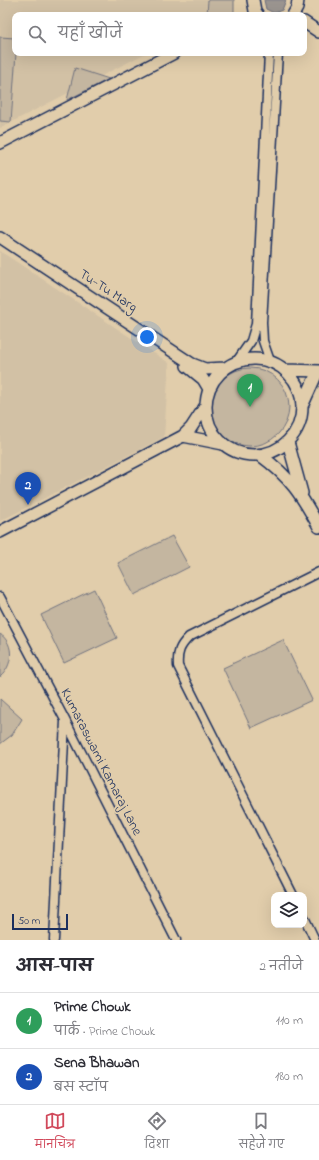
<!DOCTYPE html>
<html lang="hi">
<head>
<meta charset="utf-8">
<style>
  body { margin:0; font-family:"Indie Flower","Playpen Sans Deva",sans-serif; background:#f7f7f7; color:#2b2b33 }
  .controls { position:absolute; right:12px; bottom:12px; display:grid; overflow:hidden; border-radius:8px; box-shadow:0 4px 16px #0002 }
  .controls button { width:36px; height:36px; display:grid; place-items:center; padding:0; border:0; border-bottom:1px solid #e1e1e2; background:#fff; color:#2b2b33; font:20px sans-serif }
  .scale { position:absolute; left:12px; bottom:10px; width:56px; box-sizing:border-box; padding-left:4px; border:2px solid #1b2f5e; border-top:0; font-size:11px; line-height:14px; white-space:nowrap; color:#1b2f5e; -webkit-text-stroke:3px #e1cdab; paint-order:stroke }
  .you { position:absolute; left:147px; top:337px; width:14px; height:14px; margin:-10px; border:3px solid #fff; border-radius:50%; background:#1a73e8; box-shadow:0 0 0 6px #1a73e833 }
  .badge { display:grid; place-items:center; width:26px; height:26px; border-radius:50%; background:#d1495b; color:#fff; font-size:13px; font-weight:700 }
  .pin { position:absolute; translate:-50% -33px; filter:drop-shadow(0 1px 2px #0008) }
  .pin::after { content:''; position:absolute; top:21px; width:14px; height:12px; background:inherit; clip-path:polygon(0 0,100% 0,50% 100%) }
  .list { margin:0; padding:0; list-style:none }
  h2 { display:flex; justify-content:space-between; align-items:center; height:52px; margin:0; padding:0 16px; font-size:17px }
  h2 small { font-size:13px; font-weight:400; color:#7c7c81 }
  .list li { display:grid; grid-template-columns:26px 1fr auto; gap:12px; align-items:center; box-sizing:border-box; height:56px; padding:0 16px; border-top:1px solid #e1e1e2 }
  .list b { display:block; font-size:15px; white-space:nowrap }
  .list p { margin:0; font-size:13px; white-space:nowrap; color:#7c7c81 }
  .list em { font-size:13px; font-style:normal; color:#7c7c81 }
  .icon { flex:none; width:22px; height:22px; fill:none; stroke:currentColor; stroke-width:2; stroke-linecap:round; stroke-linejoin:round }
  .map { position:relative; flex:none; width:319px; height:940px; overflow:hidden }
  .search { position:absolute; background:#fff; box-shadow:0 4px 16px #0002; left:12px; right:12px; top:12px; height:44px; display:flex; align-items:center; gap:10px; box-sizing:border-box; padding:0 14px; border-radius:8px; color:#7c7c81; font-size:15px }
  .sheet { height:164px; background:#fff }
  nav { display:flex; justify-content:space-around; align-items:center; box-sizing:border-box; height:56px; border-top:1px solid #e1e1e2; background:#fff; font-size:11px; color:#7c7c81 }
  nav a { display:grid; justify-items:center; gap:2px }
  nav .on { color:#d1495b }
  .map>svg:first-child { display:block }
  .built { fill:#d2c1a5 }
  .green { fill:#c4b6a0; stroke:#70727f }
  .water { fill:#9b9590; stroke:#686c7c }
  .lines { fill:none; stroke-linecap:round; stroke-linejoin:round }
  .street-casing { stroke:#1b2f5e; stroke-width:11 }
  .secondary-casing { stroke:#1b2f5e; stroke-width:14 }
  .street { stroke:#e1cdab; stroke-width:8 }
  .secondary { stroke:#e1cdab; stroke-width:11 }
  .labels { text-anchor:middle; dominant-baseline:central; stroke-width:3.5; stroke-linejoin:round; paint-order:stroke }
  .street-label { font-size:14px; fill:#1b2f5e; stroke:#e1cdab }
</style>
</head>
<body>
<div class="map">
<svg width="319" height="940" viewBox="0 0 319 940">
  <rect width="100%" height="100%" fill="#e1cdab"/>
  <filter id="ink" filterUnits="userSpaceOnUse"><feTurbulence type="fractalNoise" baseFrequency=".025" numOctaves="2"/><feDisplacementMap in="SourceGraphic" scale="8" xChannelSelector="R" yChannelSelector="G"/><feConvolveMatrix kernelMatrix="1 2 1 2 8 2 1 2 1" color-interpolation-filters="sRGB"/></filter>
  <g filter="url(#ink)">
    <path class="built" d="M0 0H208L207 15H15V53H146L0 128Z
      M0 251 169 363 164 437 0 521Z"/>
    <path class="green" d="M208 0H234V15H207Z
      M0 37 15 38 16 53 11 122 0 121Z
      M75 68 109 79 67 100Z
      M211 407a39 39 0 1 1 78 0a39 39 0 1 1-78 0Z
      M172 536 189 567 134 595 118 563Z
      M94 589 117 638 64 663 41 615Z
      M0 634C15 644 13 666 0 677Z
      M283 640 312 700 251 728 223 668Z
      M0 699 22 719 12 735 0 744Z"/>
    <path class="water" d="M264 0H286L282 10 274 13 266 9Z"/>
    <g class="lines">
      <g class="street-casing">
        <path id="street" d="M237 361 251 341 256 324 269 53
          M270 361 263 341 262 322 278 53
          M0 597 65 720 176 940
          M293 895 178 666C177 652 180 646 189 637L319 572
          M304 917 315 940
          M54 940 65 721"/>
      </g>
      <g class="secondary-casing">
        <path id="secondary" d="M253 0 255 11 258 15
          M293 15 297 8 298 0
          M304 22 319 32
          M0 143 174 53
          M0 237 192 364 205 369 225 368
          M206 407a48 48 0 1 1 96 0a48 48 0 1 1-96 0Z
          M187 366 203 379 209 389
          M286 370 319 371
          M303 404 318 371
          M183 436 223 444
          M288 442 302 493
          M260 455C290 477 301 494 319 527
          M0 532 183 436 191 428 206 405"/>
      </g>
      <use href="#street" class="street"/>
      <use href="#secondary" class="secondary"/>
    </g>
  </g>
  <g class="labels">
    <g class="street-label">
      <text transform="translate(108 291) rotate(33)">Tu-Tu Marg</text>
      <text transform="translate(101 762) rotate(63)">Kumaraswami Kamaraj Lane</text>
    </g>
  </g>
</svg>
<div class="controls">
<button><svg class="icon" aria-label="layers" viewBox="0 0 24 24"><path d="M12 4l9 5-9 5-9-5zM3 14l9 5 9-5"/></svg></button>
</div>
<div class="scale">50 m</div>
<div class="you"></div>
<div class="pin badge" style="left:250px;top:407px;background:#2e9e5b">1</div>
<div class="pin badge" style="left:28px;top:505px;background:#1a4fb4">2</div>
<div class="search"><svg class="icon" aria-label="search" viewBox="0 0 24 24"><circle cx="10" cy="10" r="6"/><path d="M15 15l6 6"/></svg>यहाँ खोजें</div>
</div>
<section class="sheet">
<h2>आस-पास<small>2 नतीजे</small></h2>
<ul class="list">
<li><span class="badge" style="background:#2e9e5b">1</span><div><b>Prime Chowk</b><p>पार्क · Prime Chowk</p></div><em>110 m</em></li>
<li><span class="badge" style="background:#1a4fb4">2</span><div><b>Sena Bhawan</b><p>बस स्टॉप</p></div><em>180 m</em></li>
</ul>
</section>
<nav>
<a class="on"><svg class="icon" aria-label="map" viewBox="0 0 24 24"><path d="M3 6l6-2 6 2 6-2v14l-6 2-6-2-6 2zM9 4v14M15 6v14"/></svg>मानचित्र</a>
<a><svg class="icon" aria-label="directions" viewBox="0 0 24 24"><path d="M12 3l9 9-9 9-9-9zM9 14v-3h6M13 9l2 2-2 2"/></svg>दिशा</a>
<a><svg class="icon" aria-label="saved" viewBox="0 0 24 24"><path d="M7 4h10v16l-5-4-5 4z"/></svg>सहेजे गए</a>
</nav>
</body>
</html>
